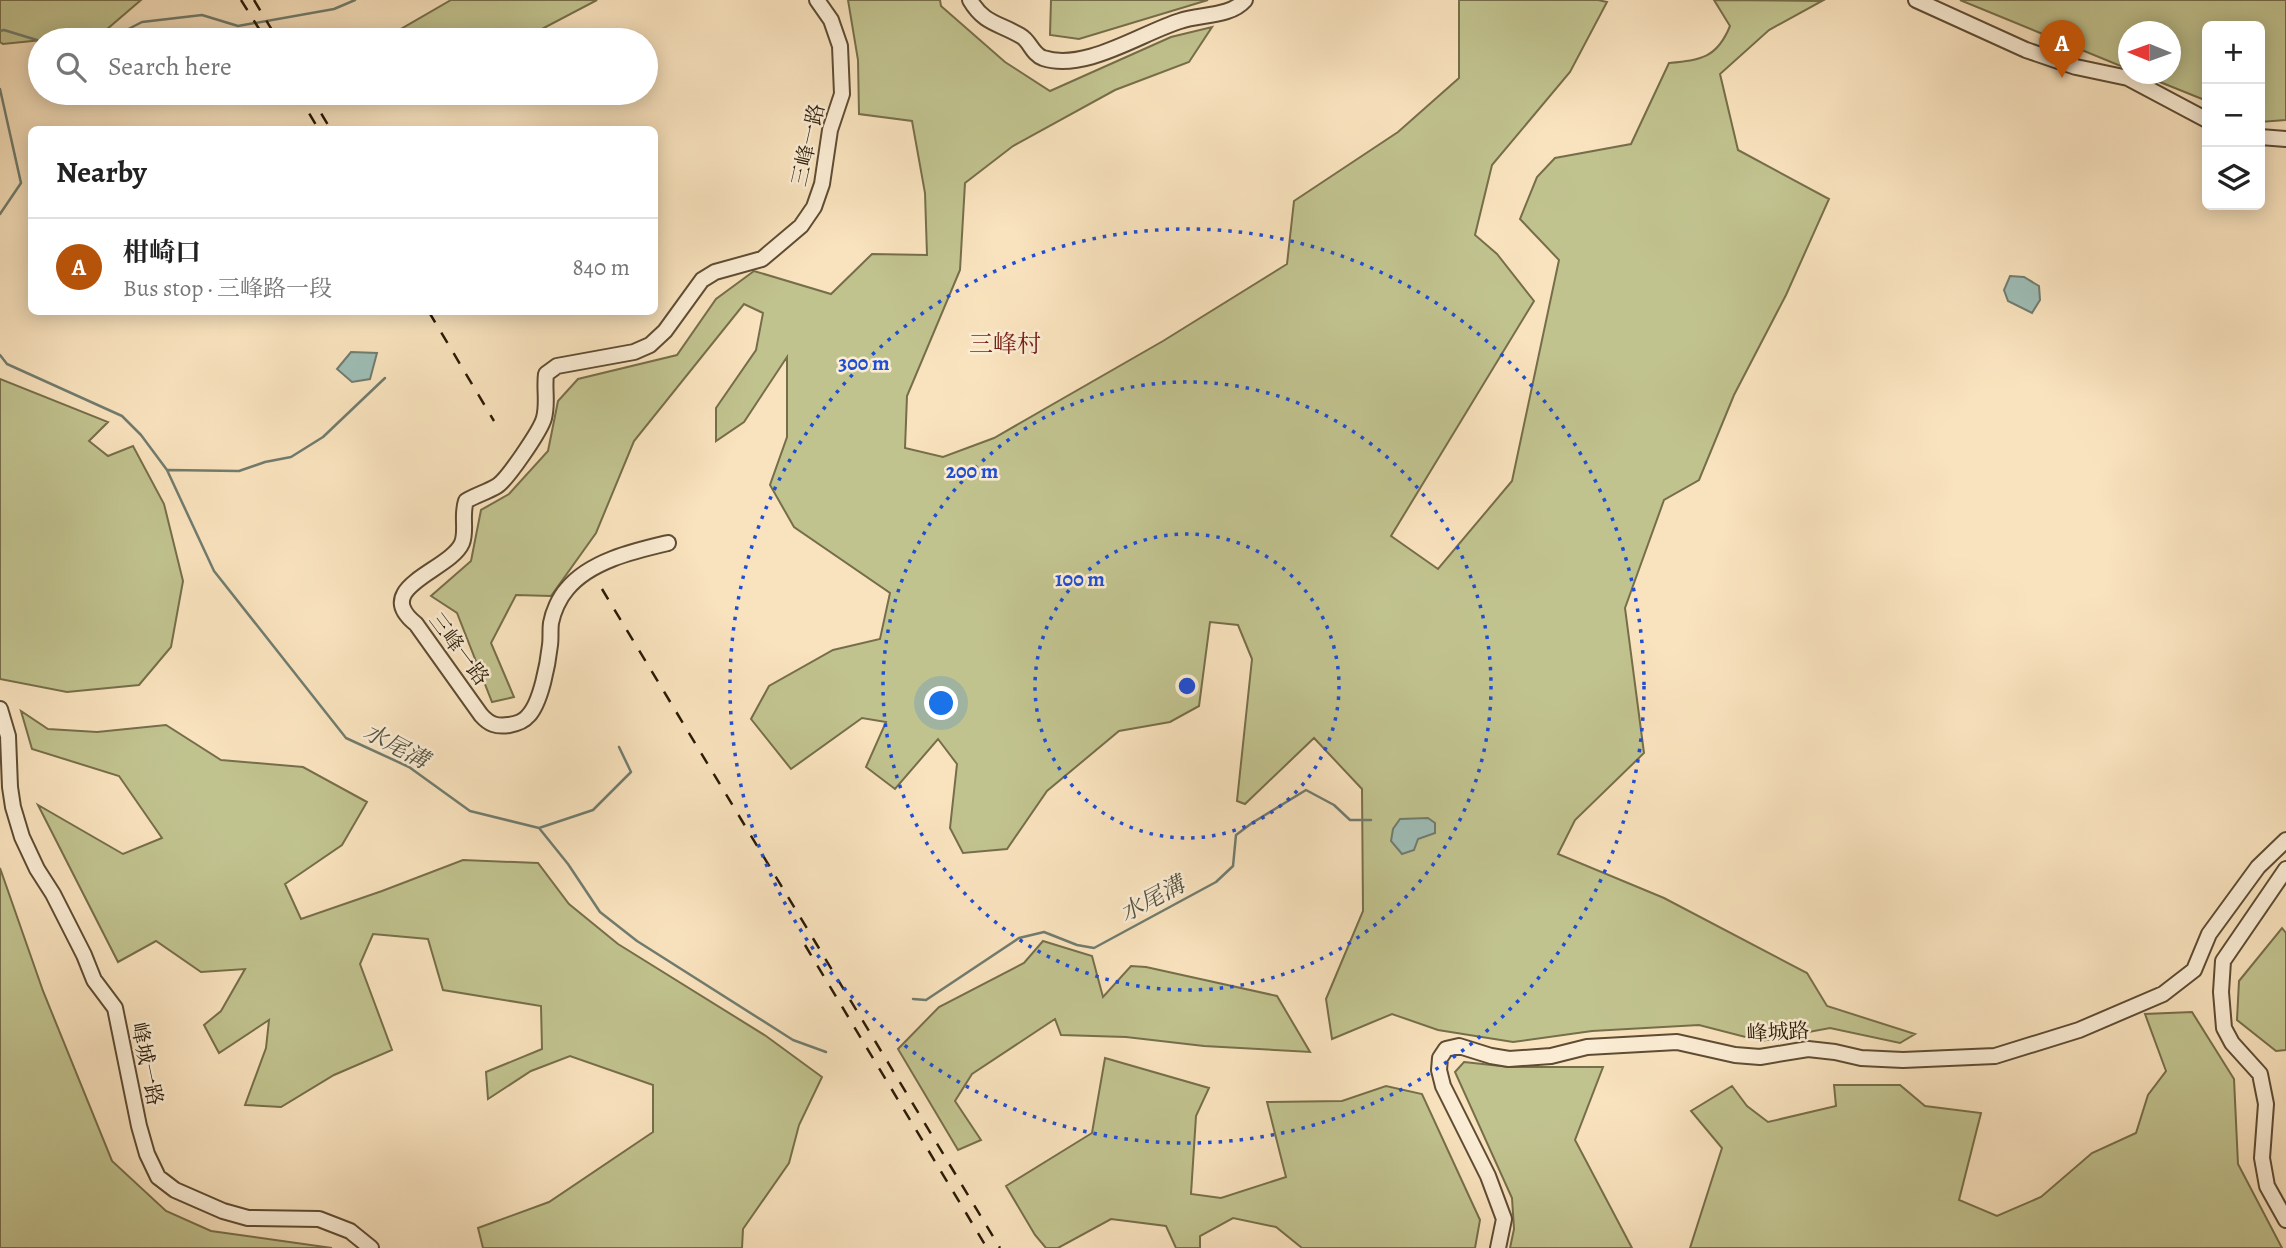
<!DOCTYPE html>
<html lang="en">
<head>
<meta charset="utf-8">
<style>
  body { margin:0; font-family:Alegreya,"Noto Serif TC",serif; background:#f6f6f6; color:#222 }
  .controls { position:absolute; right:21px; top:21px; display:grid; overflow:hidden; border-radius:10px; box-shadow:0 4px 18px #0003 }
  .controls button { width:63px; height:63px; display:grid; place-items:center; padding:0; border:0; border-bottom:2px solid #e0e0e0; background:#fff; color:#222; font:35px sans-serif }
  .compass { position:absolute; left:2118px; top:21px; width:63px; height:63px; border-radius:50%; background:#fff; box-shadow:0 4px 18px #0003; rotate:271deg }
  .you { position:absolute; left:942px; top:704px; width:24px; height:24px; margin:-18px; border:5px solid #fff; border-radius:50%; background:#1a73e8; box-shadow:0 0 0 10px #1a73e833 }
  .badge { display:grid; place-items:center; width:46px; height:46px; border-radius:50%; background:#b45309; color:#fff; font-size:23px; font-weight:700 }
  .pin { position:absolute; translate:-50% -58px; filter:drop-shadow(0 2px 4px #0008) }
  .pin::after { content:''; position:absolute; top:37px; width:24px; height:21px; background:inherit; clip-path:polygon(0 0,100% 0,50% 100%) }
  .list { margin:0; padding:0; list-style:none }
  h2 { display:flex; justify-content:space-between; align-items:center; height:91px; margin:0; padding:0 28px; font-size:30px }
  h2 small { font-size:23px; font-weight:400; color:#767676 }
  .list li { display:grid; grid-template-columns:46px 1fr auto; gap:21px; align-items:center; box-sizing:border-box; height:98px; padding:0 28px; border-top:2px solid #e0e0e0 }
  .list b { display:block; font-size:26px; white-space:nowrap }
  .list p { margin:0; font-size:23px; white-space:nowrap; color:#767676 }
  .list em { font-size:23px; font-style:normal; color:#767676 }
  .icon { flex:none; width:38px; height:38px; fill:none; stroke:currentColor; stroke-width:2; stroke-linecap:round; stroke-linejoin:round }
  .map { position:relative; flex:none; width:2286px; height:1248px; overflow:hidden }
  .search { position:absolute; background:#fff; box-shadow:0 4px 18px #0003; left:28px; top:28px; width:630px; height:77px; display:flex; align-items:center; gap:18px; box-sizing:border-box; padding:0 24px; border-radius:38px; color:#767676; font-size:26px }
  .panel { position:absolute; background:#fff; box-shadow:0 4px 18px #0003; left:28px; top:126px; width:630px; height:189px; border-radius:10px }
  .map>svg:first-child { display:block }
  .green { fill:#c1c38f; stroke:#766e4a; stroke-width:2 }
  .water { fill:#9ebdb6; stroke:#707c6f; stroke-width:2 }
  .lines { fill:none; stroke-linecap:round; stroke-linejoin:round }
  .stream { stroke:#707c6f; stroke-width:2.5 }
  .minor-casing { stroke:#5e4c33; stroke-width:18 }
  .minor { stroke:#fbedd5; stroke-width:14 }
  .rail { stroke:#2a1a05; stroke-width:2.5; stroke-dasharray:12 12; stroke-linecap:butt }
  .ring { fill:none; stroke:#1d4ed8; stroke-width:3.5; stroke-dasharray:3.5 7 }
  .labels { text-anchor:middle; dominant-baseline:central; stroke-width:5; stroke-linejoin:round; paint-order:stroke }
  .street-label { font-size:21px; fill:#2a1a05; stroke:#fbedd5 }
  .water-label { font-size:23px; font-style:italic; fill:#535343; stroke:#fbedd5 }
  .quarter-label { font-size:24px; fill:#7a1f14; stroke:#fbedd5 }
  .centre { fill:#1d4ed8; stroke:#fbedd5; stroke-width:3.5 }
  .ring-label { font-size:21px; text-anchor:middle; font-weight:bold; fill:#1d4ed8; stroke:#fbedd5; stroke-width:5; stroke-linejoin:round; paint-order:stroke }
</style>
</head>
<body>
<div class="map">
<svg width="2286" height="1248" viewBox="0 0 2286 1248">
  <rect width="100%" height="100%" fill="#f9e3be"/>
  <filter id="stains"><feTurbulence type="fractalNoise" baseFrequency=".00286" numOctaves="4"/><feColorMatrix values="0 0 0 0 .2 0 0 0 0 .09 0 0 0 0 .02 0 0 0 .5 -.17"/></filter>
  <radialGradient id="worn" r=".72"><stop offset=".6" stop-color="#630" stop-opacity="0"/><stop offset="1" stop-color="#630" stop-opacity=".3"/></radialGradient>
  <path class="green" d="M0 0H141L106 30 72 37 3 44 0 42Z
    M451 0H597L521 40H414L401 29Z
    M848 0H940L941 6 1005 62 1050 91 1171 37 1212 27 1189 62 1115 90 1013 146 965 183 960 270 907 396 905 448 943 457 994 438 1163 341 1287 264 1294 201 1398 132 1459 78V0H1598L1607 2 1570 72 1492 165 1475 235 1497 254 1534 301 1391 536 1438 569 1512 481 1559 260 1520 219 1537 177 1555 158 1631 144 1669 63C1701 60 1717 58 1730 26L1714 0 1822 1 1769 30 1720 74 1738 150 1829 199 1786 295 1734 395 1699 480 1664 500 1625 608 1644 753 1575 820 1558 854 1664 898 1807 973 1827 1006 1915 1034 1900 1043 1830 1028 1761 1041 1699 1025 1592 1031 1513 1042 1438 1030 1392 1014 1332 1039 1326 999 1363 911 1362 789 1314 738 1245 804 1237 801 1252 659 1238 625 1210 622 1199 706 1170 722 1119 731 1047 791 1007 849 963 853 950 828 957 764 938 739 895 789 866 767 886 722 862 718 791 769 751 719 769 686 833 650 880 639 890 593 794 527 770 485 787 437V357L744 422 716 441V408L756 350 763 313 744 304 634 441 596 533 551 596 516 595 491 643 514 697 492 702 457 613 431 596 471 561 481 510 509 494 548 451 558 401 578 379 677 355 716 299 754 271 831 294 872 254 927 255 925 193 912 121 859 114 858 60Z
    M1051 0H1208L1079 39 1050 35Z
    M1960 0H2286V120L2260 122V26H2207V101L2140 74H2170V32H2128V69Z
    M0 379 108 422 89 441 108 456 133 446 164 504 183 581 171 647 139 685 67 692 0 679Z
    M21 711 48 729 97 732 166 725 221 760 303 767 367 802 342 845 285 884 301 919 382 891 463 860 538 863 569 904 618 944 766 1036 822 1077 799 1125 789 1163 743 1229 742 1248H483L478 1228 549 1202 653 1132V1085L570 1056 531 1071 488 1099 486 1072 542 1049 541 1006 443 990 428 939 373 934 360 964 392 1050 334 1075 281 1107 245 1105 266 1048 269 1020 219 1053 204 1025 221 1011 245 969 201 972 156 941 118 962 38 805 123 854 162 838 119 776 32 749Z
    M0 868 43 991 112 1161 166 1211 211 1231 332 1248H0Z
    M2282 928 2286 933V1050L2276 1051 2237 1020 2239 981Z
    M1043 941 1092 956 1103 997 1131 966 1146 967 1277 996 1310 1052 1204 1046 1126 1037 1061 1035 1055 1019 972 1074 955 1101 981 1140 958 1150 898 1049 939 1007 1024 963Z
    M2192 1012 2234 1079 2238 1164 2282 1248H1690L1722 1148 1691 1111 1732 1086 1747 1106 1768 1122 1836 1106 1834 1085H1900L1925 1106 1981 1113 1959 1200 1997 1216 2041 1197 2092 1153 2136 1133 2148 1095 2166 1071 2145 1014Z
    M1105 1058 1209 1088 1196 1116 1191 1194 1221 1198 1286 1177 1267 1102 1342 1101 1386 1086 1422 1094 1480 1220 1475 1248H1302L1276 1227 1233 1218 1200 1236V1248H1176L1166 1226 1111 1219 1058 1248H1046L1035 1235 1006 1186 1092 1133Z
    M1464 1062 1510 1067H1603L1575 1140 1632 1248H1510L1514 1229 1512 1198 1455 1072Z"/>
  <path class="water" d="M2010 276 2024 277 2039 286 2040 300 2032 313 2008 301 2004 290Z
    M351 352 377 353 370 379 352 382 337 369Z
    M1428 818 1435 823V833L1418 839 1414 850 1402 854 1391 841 1393 829 1400 819Z"/>
  <g class="lines">
    <path class="stream" d="M0 31 4 30 40 41
      M107 40 142 22 202 15 238 26 334 9 355 0
      M0 89 21 183 0 214
      M0 355 7 364 122 416 141 435 167 470 214 571 346 738 409 767 470 811 539 828 568 864 600 912 637 941 793 1040 826 1052
      M168 470 239 471 265 462 291 457 323 437 385 378
      M539 828 593 810 631 772 619 747
      M913 999 926 1000 1019 938 1044 932 1077 945 1094 948 1216 882 1233 866 1236 835 1252 823 1306 790 1334 805 1350 820H1371"/>
    <g class="minor-casing">
      <path id="minor" d="M970 0C984 24 999 23 1021 36 1030 41 1032 54 1043 58 1085 72 1141 33 1180 21 1201 14 1230 17 1245 0
        M1916 0 2026 50 2076 67 2128 78 2207 120
        M2260 137 2286 139
        M668 543C634 551 590 561 567 589 559 598 553 612 551 623 550 630 551 638 550 645 548 663 541 703 528 716 524 721 515 724 509 725 496 727 489 724 481 715L416 624C370 587 450 571 462 543 467 531 461 515 466 501 476 495 487 492 497 486 507 480 541 430 544 418 548 403 544 389 546 374L557 366 634 352 650 345 665 331 702 280 715 272 762 259 801 226 814 207 822 184 830 130 842 94 840 46 831 20 817 0
        M0 709 8 736 10 787 13 807 22 837 37 869 53 894 84 955 94 980 115 1008 139 1126 147 1154 158 1177 175 1190 223 1211 248 1218 319 1219 350 1231 371 1248
        M2286 869 2223 961 2221 992 2224 1028 2232 1043 2260 1074 2266 1104 2262 1158 2267 1186 2286 1220
        M1498 1248 1504 1219 1488 1176 1443 1086 1439 1070 1440 1058 1446 1049 1459 1046 1491 1056 1509 1059 1551 1056 1587 1047 1677 1042 1735 1055 1760 1057 1808 1049 1835 1052 1861 1058 1903 1060 1995 1056 2079 1030 2163 994 2194 970 2209 934 2258 867 2286 840"/>
    </g>
    <use href="#minor" class="minor"/>
    <path class="rail" d="M241 0 266 40
      M254 0 278 40
      M297 93 319 130
      M309 93 331 130
      M429 312 494 421
      M602 589 1000 1248
      M805 945 987 1248"/>
  </g>
  <g class="ring">
    <circle cx="1187" cy="686" r="152"/>
    <circle cx="1187" cy="686" r="304"/>
    <circle cx="1187" cy="686" r="457"/>
  </g>
  <g class="labels">
    <g class="street-label">
      <text transform="translate(808 145) rotate(-77)">三峰一路</text>
      <text transform="translate(459 649) rotate(53)">三峰一路</text>
      <text transform="translate(1778 1032) rotate(-3)">峰城路</text>
      <text transform="translate(147 1064) rotate(78)">峰城一路</text>
    </g>
    <g class="water-label">
      <text transform="translate(396 746) rotate(28)">水尾溝</text>
      <text transform="translate(1152 899) rotate(-28)">水尾溝</text>
    </g>
    <g class="quarter-label">
      <text x="1005" y="344">三峰村</text>
    </g>
  </g>
  <circle cx="1187" cy="686" r="10" class="centre"/>
  <g class="ring-label">
    <text x="864" y="370">300 m</text>
    <text x="972" y="478">200 m</text>
    <text x="1080" y="586">100 m</text>
  </g>
  <rect width="100%" height="100%" filter="url(#stains)"/>
  <rect width="100%" height="100%" fill="url(#worn)"/>
</svg>
<div class="controls">
<button>+</button>
<button>−</button>
<button><svg class="icon" aria-label="layers" viewBox="0 0 24 24"><path d="M12 4l9 5-9 5-9-5zM3 14l9 5 9-5"/></svg></button>
</div>
<svg class="compass" viewBox="-18 -18 36 36"><path d="M0-13l5 13h-10z" fill="#e53935"/><path d="M0 13l5-13h-10z" fill="#767676"/></svg>
<div class="you"></div>
<div class="pin badge" style="left:2062px;top:78px">A</div>
<div class="search"><svg class="icon" aria-label="search" viewBox="0 0 24 24"><circle cx="10" cy="10" r="6"/><path d="M15 15l6 6"/></svg>Search here</div>
<section class="panel">
<h2>Nearby<small></small></h2>
<ul class="list">
<li><span class="badge">A</span><div><b>柑崎口</b><p>Bus stop · 三峰路一段</p></div><em>840 m</em></li>
</ul>
</section>
</div>
</body>
</html>
